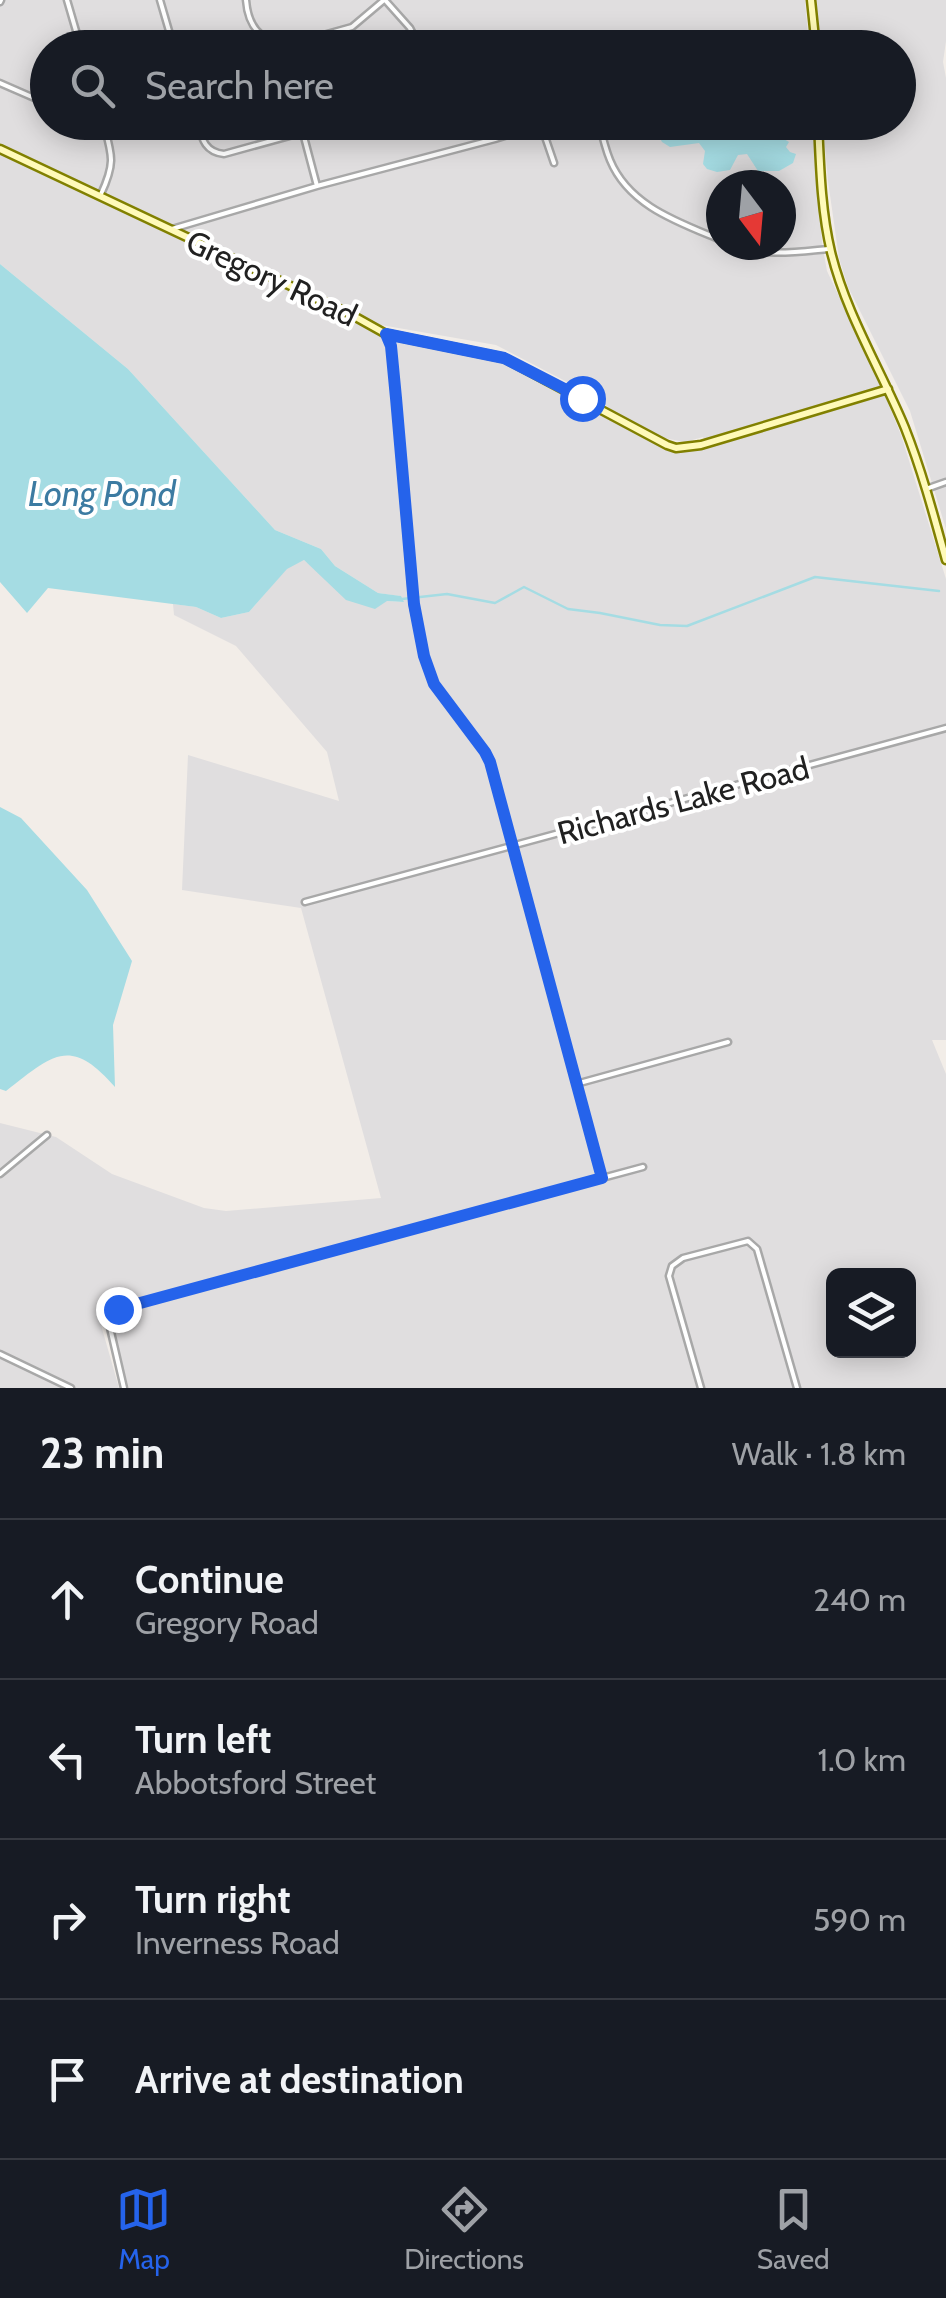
<!DOCTYPE html>
<html lang="en">
<head>
<meta charset="utf-8">
<style>
  body { margin:0; font-family:Cabin,sans-serif; background:#242831; color:#f1f3f6 }
  .controls { position:absolute; right:30px; bottom:30px; display:grid; overflow:hidden; border-radius:15px; box-shadow:0 5px 25px #0003 }
  .controls button { width:90px; height:90px; display:grid; place-items:center; padding:0; border:0; border-bottom:2px solid #363941; background:#171b24; color:#f1f3f6; font:50px sans-serif }
  .compass { position:absolute; left:706px; top:170px; width:90px; height:90px; border-radius:50%; background:#171b24; box-shadow:0 5px 25px #0003; rotate:164deg }
  .stop { position:absolute; width:30px; height:30px; margin:-22px; border:8px solid #2563eb; border-radius:50%; background:#fff }
  .stop.end { background:#2563eb; border-color:#fff; box-shadow:0 2px 10px #0008 }
  .list { margin:0; padding:0; list-style:none }
  h2 { display:flex; justify-content:space-between; align-items:center; height:130px; margin:0; padding:0 40px; font-size:42px }
  h2 small { font-size:32px; font-weight:400; color:#9ea1a6 }
  .list li { display:grid; grid-template-columns:65px 1fr auto; gap:30px; align-items:center; box-sizing:border-box; height:160px; padding:0 40px; border-top:2px solid #363941 }
  .list b { display:block; font-size:38px; white-space:nowrap }
  .list p { margin:0; font-size:32px; white-space:nowrap; color:#9ea1a6 }
  .list em { font-size:32px; font-style:normal; color:#9ea1a6 }
  .icon { flex:none; width:55px; height:55px; fill:none; stroke:currentColor; stroke-width:2; stroke-linecap:round; stroke-linejoin:round }
  .map { position:relative; flex:none; width:946px; height:1388px; overflow:hidden }
  .search { position:absolute; background:#171b24; box-shadow:0 5px 25px #0003; left:30px; right:30px; top:30px; height:110px; display:flex; align-items:center; gap:25px; box-sizing:border-box; padding:0 35px; border-radius:55px; color:#9ea1a6; font-size:38px }
  .sheet { height:770px; background:#171b24 }
  nav { display:flex; justify-content:space-around; align-items:center; box-sizing:border-box; height:140px; border-top:2px solid #363941; background:#171b24; font-size:28px; color:#9ea1a6 }
  nav a { display:grid; justify-items:center; gap:5px }
  nav .on { color:#2563eb }
  .map>svg:first-child { display:block }
  .residential { fill:#e0dedf; fill-rule:evenodd }
  .water { fill:#a5dce3 }
  .lines { fill:none; stroke-linecap:round; stroke-linejoin:round }
  .stream { stroke:#a5dce3; stroke-width:2.5 }
  .street-casing { stroke:#a8a8a8; stroke-width:9 }
  .secondary-casing { stroke:#818000; stroke-width:11 }
  .street { stroke:#fff; stroke-width:4 }
  .secondary { stroke:#fffab9; stroke-width:6 }
  .route { stroke:#2563eb; stroke-width:12 }
  .labels { text-anchor:middle; dominant-baseline:central; stroke-width:8; stroke-linejoin:round; paint-order:stroke }
  .street-label { font-size:32px; fill:#212121; stroke:#fff }
  .water-label { font-size:35px; font-style:italic; fill:#3c7ba2; stroke:#fff }
</style>
</head>
<body>
<div class="map">
<svg width="946" height="1388" viewBox="0 0 946 1388">
  <rect width="100%" height="100%" fill="#f2ede8"/>
  <path class="residential" d="M0 0H805L809 47 48 48V122L814 123 822 243 827 271 880 383 901 435 946 579V1040H932L946 1074V1388H129L105 1308 97 1311 119 1388H0V1123L56 1137 112 1174 204 1208 226 1211 381 1198 301 908 182 890 188 755 339 801 327 752 236 646 174 615 173 604 196 607 221 618 249 612 287 568 304 560 325 578 387 601 402 602 400 596 378 593 335 566 321 549 275 530 128 369 0 264ZM721 185H781V245H721ZM381 325 496 345 592 395 616 413 664 438 685 442 703 437 707 445 693 449 665 448 504 362 404 339 384 341 378 333ZM834 1276H908V1350H834Z
    M813 0H946V41L943 62 946 78V529L910 411 848 287 839 258 828 181 823 123 898 122V48L817 47Z"/>
  <path class="water" d="M652 123H757L789 142 786 147 790 152 796 154 793 163 779 171H758L747 154 738 155 730 170 717 172 707 169 703 164 705 151 699 143 670 147 662 142Z
    M0 264 128 369 275 530 321 549 335 566 378 593 401 596 404 602 387 601 375 609 346 600 304 560 287 569 249 612 221 618 196 607 48 588 27 613 0 582Z
    M0 807 21 818 87 890 132 961 113 1025 115 1087C70 1035 52 1055 6 1091L0 1089Z"/>
  <g class="lines">
    <path class="stream" d="M402 599 447 594 495 603 524 587 568 609 600 613 660 625 687 626 815 577 939 591"/>
    <g class="street-casing">
      <path id="street" d="M67 0 81 48
        M160 0 174 48
        M246 0C248 27 262 44 291 44L352 27 384 0
        M385 0 410 28 420 48
        M0 2 1 0
        M0 83 48 104
        M197 122C202 139 205 152 224 154L340 122
        M599 122C602 135 605 148 610 160 629 206 678 222 721 240
        M541 125 554 163
        M303 133 317 186
        M101 194C116 162 112 155 103 122
        M172 229 317 186 495 139 548 122
        M734 245C764 257 796 252 828 249
        M386 334 391 347 413 605 424 656 434 684 485 752 490 762 602 1178
        M926 489 946 482
        M305 902 946 728
        M576 1084 728 1042
        M0 1174 47 1135
        M0 1354 71 1388
        M124 1388 108 1319 118 1309 643 1167
        M701 1388 669 1276 672 1266 683 1258 748 1241 757 1249 797 1388"/>
    </g>
    <g class="secondary-casing">
      <path id="secondary" d="M811 0 816 48
        M818 122C820 165 821 210 831 252 846 314 881 370 905 428 922 471 934 516 946 560
        M0 149 352 315 386 334 504 358 667 445 676 448 701 445 888 389"/>
    </g>
    <use href="#street" class="street"/>
    <use href="#secondary" class="secondary"/>
  </g>
  <g class="lines">
    <path class="route" d="M118 1309 602 1178 490 762 485 752 434 684 424 656 414 604 396 398 391 346 386 334 504 358 582 398"/>
  </g>
  <g class="labels">
    <g class="street-label">
      <text transform="translate(272 278) rotate(25)">Gregory Road</text>
      <text transform="translate(683 800) rotate(-15)">Richards Lake Road</text>
    </g>
    <g class="water-label">
      <text x="102" y="493">Long Pond</text>
    </g>
  </g>
</svg>
<div class="controls">
<button><svg class="icon" aria-label="layers" viewBox="0 0 24 24"><path d="M12 4l9 5-9 5-9-5zM3 14l9 5 9-5"/></svg></button>
</div>
<svg class="compass" viewBox="-18 -18 36 36"><path d="M0-13l5 13h-10z" fill="#e53935"/><path d="M0 13l5-13h-10z" fill="#9ea1a6"/></svg>
<div class="stop" style="left:582px;top:398px"></div>
<div class="stop end" style="left:118px;top:1309px"></div>
<div class="search"><svg class="icon" aria-label="search" viewBox="0 0 24 24"><circle cx="10" cy="10" r="6"/><path d="M15 15l6 6"/></svg>Search here</div>
</div>
<section class="sheet">
<h2>23 min<small>Walk · 1.8 km</small></h2>
<ul class="list">
<li><svg class="icon" aria-label="ahead" viewBox="0 0 24 24"><path d="M12 20V5M6 11l6-6 6 6"/></svg><div><b>Continue</b><p>Gregory Road</p></div><em>240 m</em></li>
<li><svg class="icon" aria-label="left" viewBox="0 0 24 24"><path d="M17 20v-9H6M10 6l-5 5 5 5"/></svg><div><b>Turn left</b><p>Abbotsford Street</p></div><em>1.0 km</em></li>
<li><svg class="icon" aria-label="right" viewBox="0 0 24 24"><path d="M7 20v-9h11M14 6l5 5-5 5"/></svg><div><b>Turn right</b><p>Inverness Road</p></div><em>590 m</em></li>
<li><svg class="icon" aria-label="arrive" viewBox="0 0 24 24"><path d="M6 21V4h12l-3 4 3 4H6"/></svg><div><b>Arrive at destination</b></div></li>
</ul>
</section>
<nav>
<a class="on"><svg class="icon" aria-label="map" viewBox="0 0 24 24"><path d="M3 6l6-2 6 2 6-2v14l-6 2-6-2-6 2zM9 4v14M15 6v14"/></svg>Map</a>
<a><svg class="icon" aria-label="directions" viewBox="0 0 24 24"><path d="M12 3l9 9-9 9-9-9zM9 14v-3h6M13 9l2 2-2 2"/></svg>Directions</a>
<a><svg class="icon" aria-label="saved" viewBox="0 0 24 24"><path d="M7 4h10v16l-5-4-5 4z"/></svg>Saved</a>
</nav>
</body>
</html>
